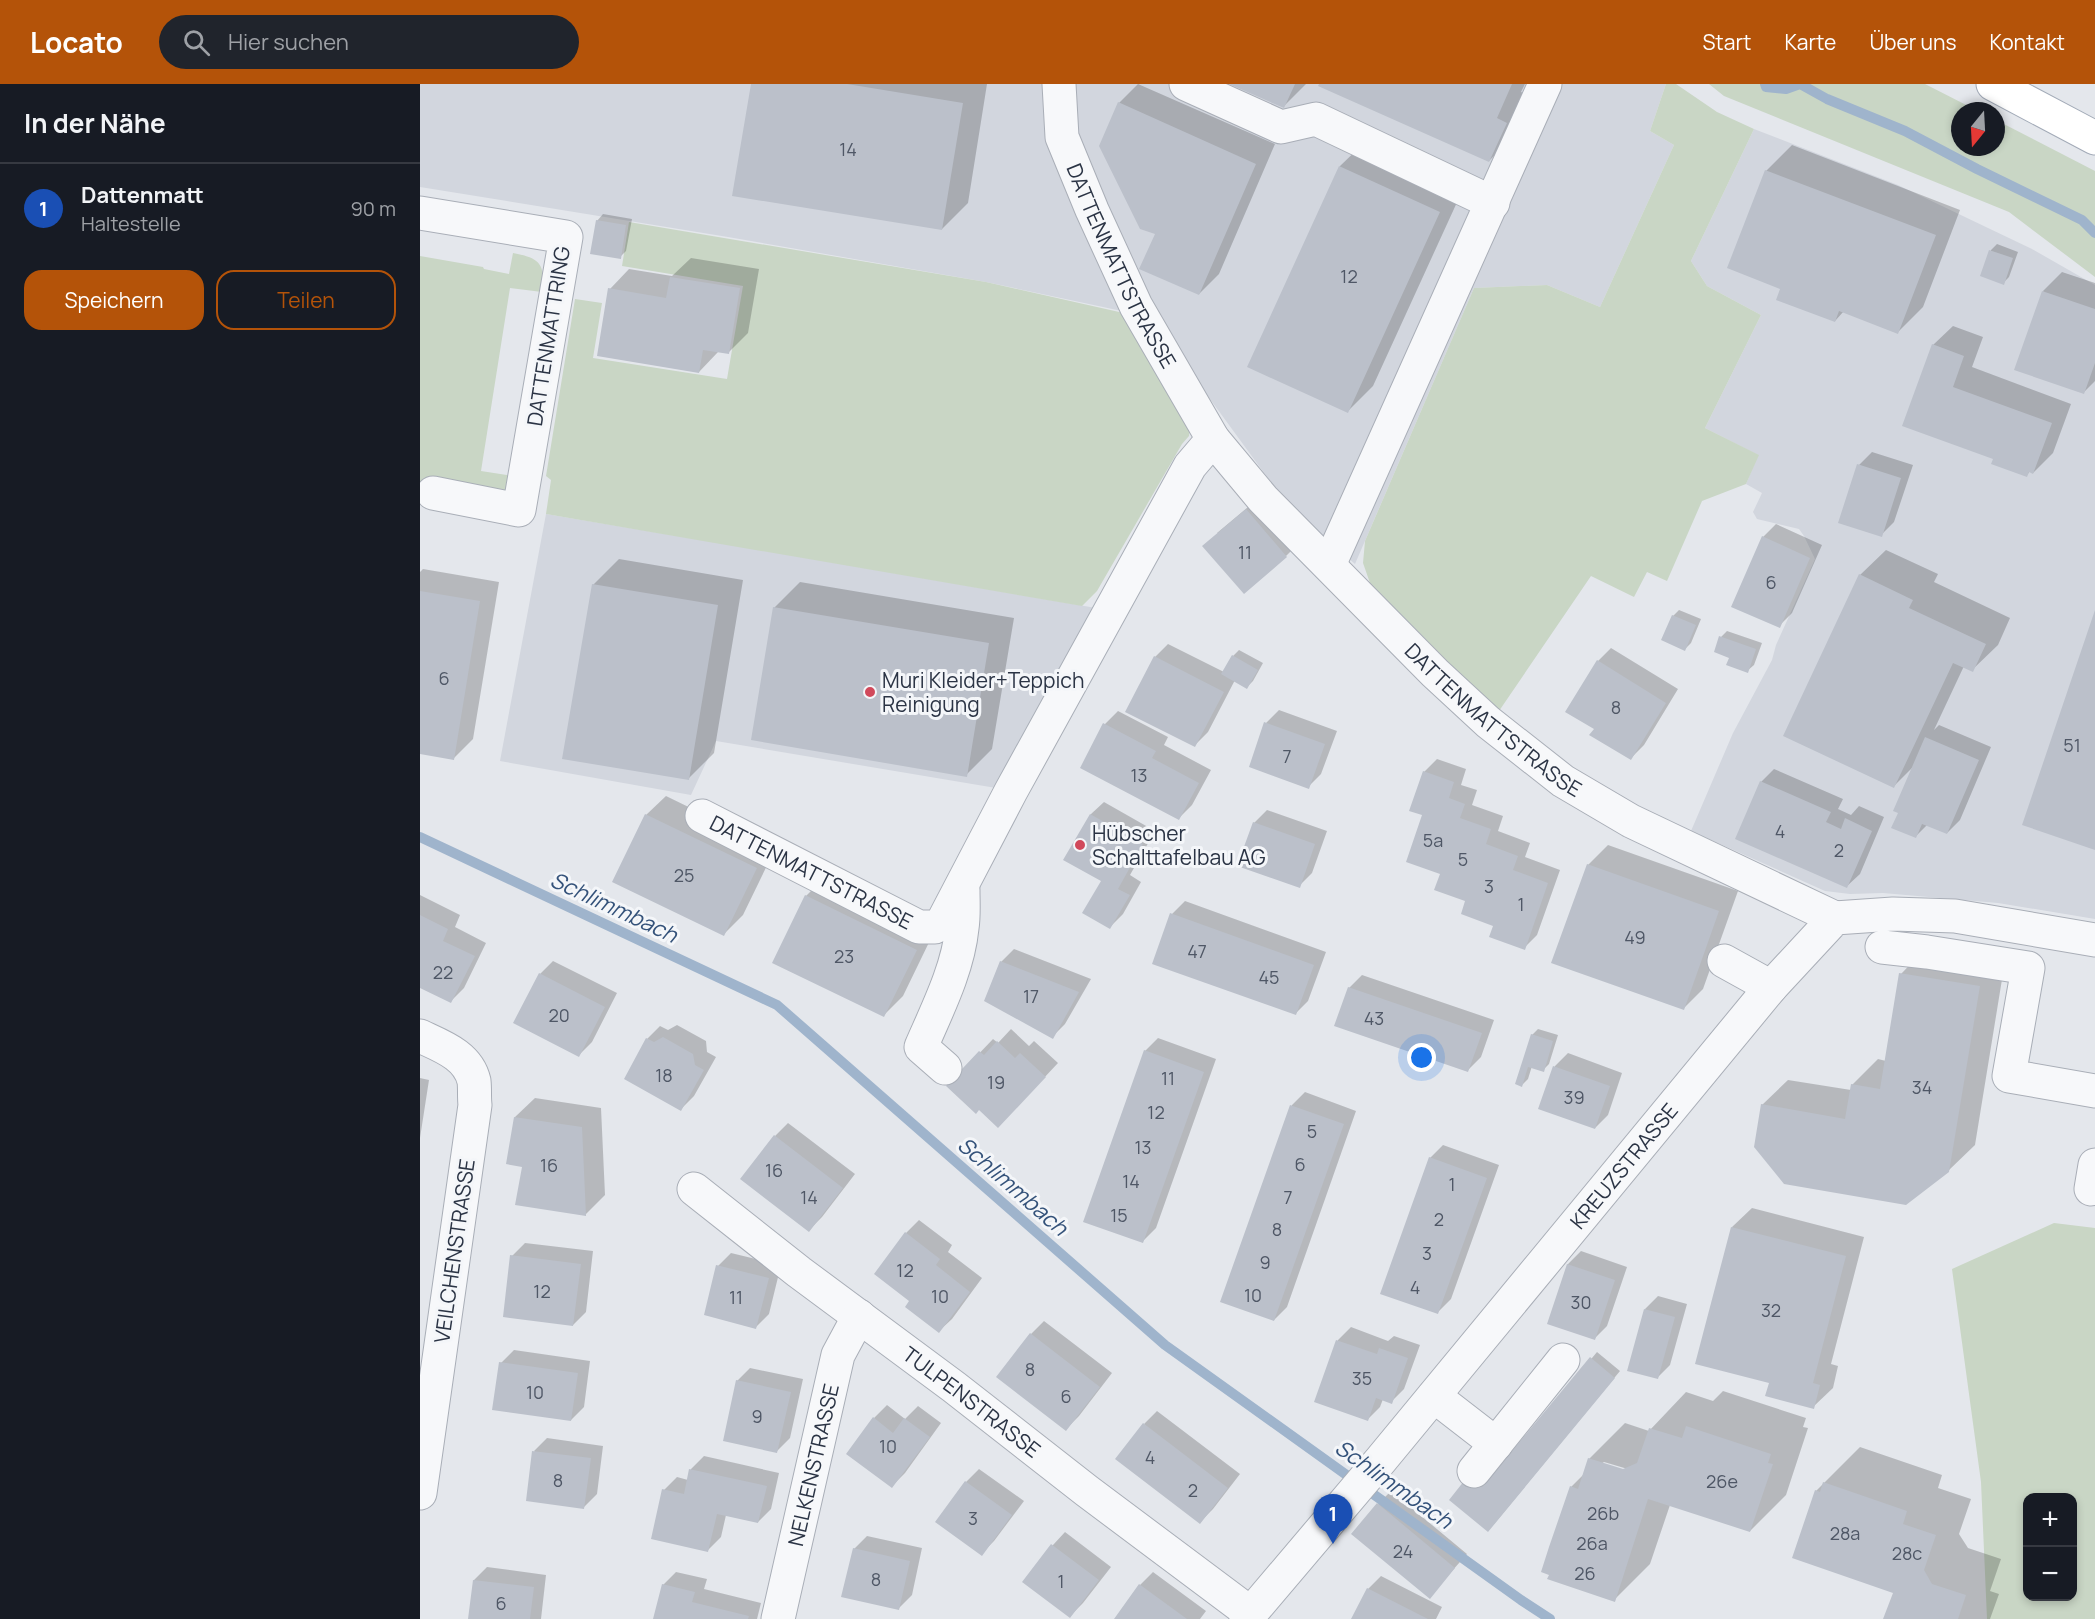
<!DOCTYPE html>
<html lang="de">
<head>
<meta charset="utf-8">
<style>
  body { margin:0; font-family:Manrope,sans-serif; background:#20242c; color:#f1f3f6 }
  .controls { position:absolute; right:18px; bottom:18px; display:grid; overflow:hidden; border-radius:12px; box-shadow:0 3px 9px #0003 }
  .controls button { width:54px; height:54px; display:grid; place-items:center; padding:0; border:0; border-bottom:2px solid #363941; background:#171b24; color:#f1f3f6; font:30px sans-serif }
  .compass { position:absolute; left:1531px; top:18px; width:54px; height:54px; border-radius:50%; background:#171b24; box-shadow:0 3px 9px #0003; rotate:198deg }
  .you { position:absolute; left:1002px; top:974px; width:21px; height:21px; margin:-15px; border:4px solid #fff; border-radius:50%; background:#1a73e8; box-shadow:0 0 0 9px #1a73e833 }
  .badge { display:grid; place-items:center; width:39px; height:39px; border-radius:50%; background:#b45309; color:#fff; font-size:20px; font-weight:700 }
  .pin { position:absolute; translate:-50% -50px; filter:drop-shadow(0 2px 3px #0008) }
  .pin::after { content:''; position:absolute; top:32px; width:21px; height:18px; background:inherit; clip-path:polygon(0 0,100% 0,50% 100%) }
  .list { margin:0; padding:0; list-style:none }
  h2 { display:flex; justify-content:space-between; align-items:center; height:78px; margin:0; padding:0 24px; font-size:26px }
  h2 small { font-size:20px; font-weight:400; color:#9ea1a6 }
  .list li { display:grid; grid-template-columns:39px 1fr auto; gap:18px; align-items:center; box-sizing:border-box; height:90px; padding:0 24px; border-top:2px solid #363941 }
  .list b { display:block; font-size:22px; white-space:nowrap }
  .list p { margin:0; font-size:20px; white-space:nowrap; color:#9ea1a6 }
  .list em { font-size:20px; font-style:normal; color:#9ea1a6 }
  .actions { display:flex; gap:12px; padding:18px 24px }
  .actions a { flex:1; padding:14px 0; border:2px solid #b45309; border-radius:18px; text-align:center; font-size:21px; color:#b45309 }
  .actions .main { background:#b45309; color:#fff }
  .icon { flex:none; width:33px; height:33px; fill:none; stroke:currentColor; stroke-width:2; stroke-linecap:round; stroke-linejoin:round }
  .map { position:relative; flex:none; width:1675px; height:1535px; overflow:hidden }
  header { display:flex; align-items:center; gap:36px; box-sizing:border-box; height:84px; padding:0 30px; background:#b45309; color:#fff }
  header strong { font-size:28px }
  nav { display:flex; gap:33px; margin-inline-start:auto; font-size:21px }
  .search { width:420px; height:54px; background:#20242c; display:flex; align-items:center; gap:15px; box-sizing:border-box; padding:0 21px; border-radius:33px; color:#9ea1a6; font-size:22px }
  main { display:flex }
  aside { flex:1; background:#171b24 }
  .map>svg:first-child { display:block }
  .built { fill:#d2d6de }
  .green { fill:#c9d6c5; fill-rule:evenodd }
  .shadow { fill:#0003; fill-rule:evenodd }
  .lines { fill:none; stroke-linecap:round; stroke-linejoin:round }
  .stream { stroke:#9fb4cc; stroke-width:10 }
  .building { fill:#bbc0ca }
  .minor-casing { stroke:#a9aeb7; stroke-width:35 }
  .major-casing { stroke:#a3abb8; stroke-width:35 }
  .minor { stroke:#f7f8fa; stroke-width:33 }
  .major { stroke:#fff; stroke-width:33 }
  .poi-dot { fill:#d1495b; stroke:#f4f6f9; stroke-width:2 }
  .labels { text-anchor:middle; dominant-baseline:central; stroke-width:6; stroke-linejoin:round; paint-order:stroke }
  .number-label { font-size:18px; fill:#4f5766 }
  .street-label { font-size:21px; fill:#2b3445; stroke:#f4f6f9 }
  .poi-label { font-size:21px; fill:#2b3445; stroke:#f4f6f9; text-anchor:start }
  .water-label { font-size:22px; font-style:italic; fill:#34527a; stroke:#f4f6f9 }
</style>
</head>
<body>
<header>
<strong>Locato</strong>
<div class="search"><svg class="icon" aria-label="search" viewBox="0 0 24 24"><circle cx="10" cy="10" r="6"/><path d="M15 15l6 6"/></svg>Hier suchen</div>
<nav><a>Start</a><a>Karte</a><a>Über uns</a><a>Kontakt</a></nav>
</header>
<main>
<aside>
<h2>In der Nähe<small></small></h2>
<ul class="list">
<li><span class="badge" style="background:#1a4fb4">1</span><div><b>Dattenmatt</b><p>Haltestelle</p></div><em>90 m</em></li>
</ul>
<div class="actions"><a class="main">Speichern</a><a>Teilen</a></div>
</aside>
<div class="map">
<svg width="1675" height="1535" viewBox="0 0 1675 1535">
  <rect width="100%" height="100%" fill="#e4e7ec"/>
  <path class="built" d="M0 0H1246L1230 47 1254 61 1180 223 1127 201 1054 204 935 480 869 423 730 233 566 198 308 153 0 103Z
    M1334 45 1478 101 1612 165 1675 201V835L1578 819 1463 809 1430 810 1405 807 1271 747 1313 649 1352 576 1356 561 1395 475 1384 452 1379 445 1337 435 1333 428 1342 409 1326 400 1338 371 1285 344 1341 231 1287 202 1271 177Z
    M126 430 323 463 676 524 582 705 296 657 271 711 80 677Z"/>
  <path class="green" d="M1246 0H1256L1297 28 1334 45 1271 177 1287 202 1341 231 1285 344 1339 371 1326 400 1282 417 1247 497 1227 488 1214 513 1171 492 1079 627 1047 597 950 499 943 479 945 457 1054 204 1127 201 1180 223 1254 61 1230 47Z
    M1289 0H1505L1558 27H1540V63H1576V36L1675 87V193L1589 128 1304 12Z
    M209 138 566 198 708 230 770 343 769 352 762 360 677 507 662 522 126 430 131 396 126 392 155 215 182 219 173 274 307 295 323 202 202 182Z
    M93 169C120 174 126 180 122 208L90 204 61 387 93 392 85 409 0 399V172L63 183 64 185 89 190Z
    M1634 1139 1675 1144V1535H1567L1561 1398 1532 1185ZM1608 1414H1652V1512H1608Z"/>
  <path class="shadow" d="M332 0H567L548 119 522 145Z
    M718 0 855 60 799 190 779 210 737 149 699 19Z
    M813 0H886L863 23Z
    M901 0H1105L1101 8 1112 13 1094 51 1069 77Z
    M946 57 1044 103 953 302 927 328 920 82Z
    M1372 61 1540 126 1503 223 1478 248 1424 227 1415 237 1362 204 1309 184 1346 87Z
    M183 130 212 135 206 167 200 173 177 137Z
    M1577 160 1598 168 1589 193 1583 199 1562 191 1571 166Z
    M271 174 339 185 328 249 309 268H298L279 288 190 205 209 185 252 192Z
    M1642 188 1675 199V297L1663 309 1623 207Z
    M1533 242 1563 253 1552 283 1651 320 1633 369 1613 389 1610 387 1607 391 1575 375 1484 341 1513 261Z
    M1452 368 1493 381 1474 438 1461 451 1439 381Z
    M840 413 879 459 866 472 797 449Z
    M1356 440 1402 461 1372 529 1359 542 1343 453Z
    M1466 466 1518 490 1514 498 1590 534 1578 561 1552 586 1544 582 1514 646 1519 641 1571 663 1540 736 1527 749 1507 741 1495 753 1494 682 1474 702 1440 491Z
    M199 475 323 496 294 669 268 695 173 501Z
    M3 485 79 498 53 655 34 674 0 669V488Z
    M380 498 594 534 572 665 546 691 354 524Z
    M1259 526 1281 535 1271 559 1265 565 1253 532Z
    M1307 547 1342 559 1334 581 1327 587 1311 573 1301 553Z
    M748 560 804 588 813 572 819 566 843 579 833 597 827 603 815 596 788 648 775 661 735 573Z
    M1191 564 1258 605 1224 661 1211 674 1176 645 1178 577Z
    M859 626 917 647 901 690 888 703 846 639Z
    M698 627 748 653 744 661 791 686 772 721 759 734 662 683 685 640Z
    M1017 675 1046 685 1041 701 1057 706 1052 721 1083 732 1078 747 1110 759 1105 773 1140 786 1117 851 1104 864 1047 816 1022 789 1004 730V688Z
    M1354 685 1423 715 1418 725 1431 731 1439 722 1464 733 1440 790 1427 802 1341 698Z
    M246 712 355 765 323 831 304 850 226 731Z
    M684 718 735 747 710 791 721 798 703 830 690 843 683 797 645 775 671 730Z
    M847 726 907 747 892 789 879 802 834 739Z
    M1188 761 1318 807 1283 905 1264 924 1168 781Z
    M406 792 515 846 483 912 463 932 386 812Z
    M0 811 40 831 35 843 66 859 44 904 31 917 0 902Z
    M765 817 906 868 888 917 875 930 752 830Z
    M1506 864 1585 877 1555 1061 1528 1087 1342 1021 1368 996 1431 1006 1432 1001 1458 975 1466 977 1481 890Z
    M594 865 671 895 645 940 632 953 581 878Z
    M133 877 197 909 172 958 159 971 120 890Z
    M942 891 1074 936 1061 973 1048 986 929 904Z
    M257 941 286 957 287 968 296 973 274 1012 261 1025 227 955 240 942 248 946Z
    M591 945 609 962 614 957 638 979 591 1029 559 1024 528 1002 573 955 578 959Z
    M1118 945 1138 951 1129 980 1123 986 1112 982 1108 995 1102 1001 1112 951Z
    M738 954 796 975 736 1144 723 1157 725 967Z
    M1148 969 1202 989 1188 1031 1175 1044 1120 1024 1135 982Z
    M0 994 9 996 0 1054Z
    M885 1008 936 1027 867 1223 854 1236 802 1217 872 1021Z
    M115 1014 181 1024 185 1111 165 1131 103 1082 95 1033Z
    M368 1039 435 1090 402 1133 389 1146 355 1052Z
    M1023 1061 1079 1081 1031 1215 1018 1228 1010 1074Z
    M1332 1124 1444 1153 1411 1280 1418 1282 1413 1304 1393 1323 1350 1298 1312 1143Z
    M499 1136 532 1161 528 1168 562 1194 532 1235 519 1247 491 1217 486 1149Z
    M105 1159 173 1167 166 1228 153 1241 92 1172Z
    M1161 1167 1207 1183 1187 1242 1174 1255 1129 1239 1148 1180Z
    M311 1169 361 1181 349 1230 336 1243 298 1182Z
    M1238 1212 1267 1220 1250 1281 1237 1294 1225 1225Z
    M624 1237 692 1289 659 1332 646 1345 578 1293 611 1250Z
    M931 1243 968 1257 974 1252 1000 1261 984 1305 971 1318 963 1315 960 1323 947 1336 896 1317 918 1256Z
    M94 1266 170 1277 164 1323 151 1336 81 1279Z
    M1177 1268 1200 1287 1074 1440 1050 1393 1069 1398Z
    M330 1284 383 1295 370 1354 357 1367 317 1297Z
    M1303 1307 1386 1334 1383 1343 1388 1344 1366 1411 1330 1447 1250 1421 1230 1480 1194 1516 1151 1403 1165 1389 1169 1375 1205 1339 1229 1347 1266 1308 1293 1317ZM1184 1378 1211 1386 1210 1389 1181 1380Z
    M467 1321 485 1335 498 1322 521 1339 485 1389 472 1402 454 1334Z
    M737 1327 820 1390 793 1425 780 1438 724 1340Z
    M127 1354 183 1362 177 1410 164 1423 114 1367Z
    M1440 1363 1522 1391 1518 1404 1551 1415 1539 1450 1548 1464 1581 1475 1570 1507 1579 1510 1570 1535H1465L1475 1508 1396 1407Z
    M284 1372 359 1389 351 1425 338 1438 306 1431 301 1453 288 1466 244 1406 257 1393 268 1396 271 1385Z
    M559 1385 604 1417 574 1457 561 1470 546 1398Z
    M971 1407 1047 1470 1009 1513 958 1420Z
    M645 1448 691 1483 663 1519 650 1532 604 1498 633 1461Z
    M447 1452 502 1464 492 1511 479 1524 434 1465Z
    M67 1483 126 1491 121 1535H50L54 1496Z
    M256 1488 287 1495 284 1505 341 1519 337 1535H235L243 1501Z
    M733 1488 786 1527 780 1535H696L720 1501Z
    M961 1492 1022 1523 1016 1535H933L948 1505Z"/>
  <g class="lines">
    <path class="stream" d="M1345 0 1346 3 1366 5 1380 0 1407 15 1485 47 1557 85 1662 136 1675 149
      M0 753 357 921 745 1261 1101 1516 1130 1535"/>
  </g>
  <path class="building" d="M331 0H427L543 19 522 146 312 112Z
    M809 0H875L864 24Z
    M899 0H1092L1077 34 1087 39 1069 78 898 2Z
    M698 18 836 80 779 211 719 185 735 150 720 145 679 62Z
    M919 82 1020 128 928 329 827 283Z
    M1345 86 1516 151 1478 250 1419 227 1415 238 1356 216 1360 205 1307 184Z
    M176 136 206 141 201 175 170 170Z
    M1569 166 1593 174 1584 201 1560 192Z
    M250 193 320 204 309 270 283 266 279 289 177 272 188 204 246 214Z
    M1622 207 1675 225V279L1664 310 1594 286Z
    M1512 260 1544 272 1533 303 1632 339 1613 390 1609 388 1607 393 1571 380 1573 375 1482 342Z
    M1437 380 1481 394 1462 453 1418 439Z
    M826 425 867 473 824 510 782 462Z
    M1342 452 1390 474 1360 544 1311 523Z
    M1439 490 1493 516 1489 524 1566 560 1553 588 1533 579 1474 704 1363 652Z
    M172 500 298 521 269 696 142 675Z
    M0 507 60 517 34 676 0 670Z
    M353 523 569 559 547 693 331 656Z
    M1675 526V766L1602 741Z
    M1252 531 1276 541 1265 567 1241 556Z
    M1299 552 1336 565 1328 589 1306 581 1309 574 1294 568Z
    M812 571 838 586 827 605 801 590Z
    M734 572 804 608 775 663 705 628Z
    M1177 576 1246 619 1211 676 1169 651 1174 645 1145 628Z
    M844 638 905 660 889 705 829 683Z
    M683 639 736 667 732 674 779 699 759 736 660 684Z
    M1505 653 1559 676 1527 750 1502 740 1496 754 1471 744 1478 729 1473 727Z
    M1003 687 1034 698 1029 714 1045 720 1040 734 1071 745 1066 760 1098 772 1093 786 1128 799 1105 866 1069 853 1073 842 1041 830 1045 817 1014 806 1020 790 986 778 1002 731 989 727Z
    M1340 697 1411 728 1406 738 1421 745 1425 734 1452 747 1427 804 1315 755Z
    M225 730 337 784 304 852 192 798Z
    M670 730 723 760 698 805 710 811 690 845 662 829 681 797 643 776Z
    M833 738 895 760 880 804 817 782Z
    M1167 780 1299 827 1264 926 1131 879Z
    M385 811 497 866 464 933 352 879Z
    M750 829 894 881 876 931 732 880Z
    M0 831 28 845 23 857 55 872 31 919 0 904Z
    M580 877 659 908 633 955 564 917Z
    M119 889 185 923 159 973 93 939Z
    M1479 889 1560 902 1529 1088 1486 1121 1364 1100 1334 1063 1341 1020 1425 1035 1431 1000 1460 1005Z
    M928 903 1062 949 1048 988 914 942Z
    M1111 950 1133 957 1124 988 1108 983 1102 1003 1095 1000Z
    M243 953 273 970 275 981 284 986 261 1027 204 995 226 954 234 958Z
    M577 957 595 974 600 969 626 993 578 1044 559 1026 556 1030 526 1002 559 967 564 971Z
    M724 966 784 988 723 1159 663 1138Z
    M1133 982 1190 1002 1175 1045 1118 1025Z
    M870 1021 924 1040 854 1237 800 1218Z
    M94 1033 162 1043 166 1132 95 1121 102 1083 86 1080Z
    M354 1051 423 1104 389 1148 320 1095Z
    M1009 1073 1067 1094 1018 1230 960 1210Z
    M1311 1143 1426 1172 1393 1299 1400 1301 1394 1325 1345 1312 1349 1299 1275 1280Z
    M485 1148 520 1175 516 1181 550 1208 519 1249 485 1223 489 1217 454 1190Z
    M90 1171 161 1180 153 1242 83 1233Z
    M1147 1180 1195 1196 1175 1256 1127 1240Z
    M296 1181 349 1194 336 1245 284 1231Z
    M1224 1225 1255 1233 1238 1295 1207 1287Z
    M610 1249 680 1303 646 1347 576 1293Z
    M916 1256 957 1270 959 1264 988 1274 972 1320 956 1314 948 1337 894 1318Z
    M1170 1273 1195 1294 1068 1448 1029 1416 1048 1392 1062 1403Z
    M79 1278 158 1289 151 1337 72 1326Z
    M316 1296 371 1308 357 1369 303 1357Z
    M453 1333 473 1349 484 1334 510 1353 472 1404 426 1370Z
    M723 1339 808 1404 780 1440 695 1375Z
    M1266 1342 1351 1370 1348 1379 1353 1380 1330 1448 1228 1415 1195 1518 1127 1495 1129 1491 1121 1488 1129 1463 1150 1402 1158 1405 1168 1374 1203 1385 1217 1379 1229 1344 1262 1354Z
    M112 1367 171 1374 164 1425 106 1417Z
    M269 1385 347 1402 338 1439 297 1430 288 1468 231 1455 242 1405 264 1410Z
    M545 1397 592 1431 562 1472 515 1438Z
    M1403 1398 1487 1427 1483 1440 1516 1451 1504 1486 1512 1500 1546 1511 1538 1535H1463L1473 1509 1372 1474 1395 1406 1400 1408Z
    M957 1419 1035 1484 1010 1515 931 1450Z
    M631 1460 679 1496 650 1534 602 1498Z
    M433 1464 490 1477 479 1526 421 1513Z
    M53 1496 114 1503 110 1535H48Z
    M242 1500 275 1508 272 1518 329 1532 328 1535H233Z
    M719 1500 767 1535H694Z
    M947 1504 1008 1535H931Z"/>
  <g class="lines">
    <g class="minor-casing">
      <g id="minor">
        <path id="s1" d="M639 0 642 53 672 126 716 222 793 355 843 415 1015 589 1068 638 1143 697 1211 737 1415 834"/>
        <path d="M766 0 861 43 896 35 1073 119"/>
        <path d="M0 129 146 153 99 426 13 409"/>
        <path d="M909 481 1125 0"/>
        <path id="s2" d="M282 732 499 843H515L522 839 591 707 770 382 793 355"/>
        <path d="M1462 863 1507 868 1608 884 1589 992 1675 1007"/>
        <path d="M1304 877 1351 903"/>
        <path d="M0 952C21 962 48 971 54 997 55 1005 54 1013 55 1021L0 1409"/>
        <path d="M525 984 501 963C517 926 538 885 542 844 544 832 543 819 543 806"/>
        <path id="s3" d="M274 1105 379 1188 534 1303 667 1407 830 1529"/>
        <path d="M1671 1105 1675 1081"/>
        <path d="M1014 1312 1076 1360"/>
        <path d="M1054 1387 1143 1276"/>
        <path id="s4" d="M358 1535 418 1271 439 1232"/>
        <path id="s5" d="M826 1535 960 1377 1351 903 1415 834 1473 830 1535 832 1675 856"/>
      </g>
    </g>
    <g class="major-casing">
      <path id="major" d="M1573 0 1675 54"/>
    </g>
    <use href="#minor" class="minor"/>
    <use href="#major" class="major"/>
  </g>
  <g class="poi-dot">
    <circle cx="450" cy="608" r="6"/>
    <circle cx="660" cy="761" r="6"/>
  </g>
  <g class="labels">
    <g class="number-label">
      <text x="428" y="65">14</text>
      <text x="929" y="192">12</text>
      <text x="825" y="468">11</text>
      <text x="1351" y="498">6</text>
      <text x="24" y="594">6</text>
      <text x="1196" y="623">8</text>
      <text x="1652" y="661">51</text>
      <text x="867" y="672">7</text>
      <text x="719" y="691">13</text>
      <text x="1360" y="747">4</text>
      <text x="1013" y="756">5a</text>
      <text x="1419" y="766">2</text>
      <text x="1043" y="775">5</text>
      <text x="264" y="791">25</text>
      <text x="1069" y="802">3</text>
      <text x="1101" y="820">1</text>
      <text x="1215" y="853">49</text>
      <text x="777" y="867">47</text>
      <text x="424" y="872">23</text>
      <text x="23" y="888">22</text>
      <text x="849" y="893">45</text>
      <text x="611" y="912">17</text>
      <text x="139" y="931">20</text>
      <text x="954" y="934">43</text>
      <text x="244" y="991">18</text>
      <text x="748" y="994">11</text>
      <text x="576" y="998">19</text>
      <text x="1502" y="1003">34</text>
      <text x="1154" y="1013">39</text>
      <text x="736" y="1028">12</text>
      <text x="892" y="1047">5</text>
      <text x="723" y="1063">13</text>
      <text x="880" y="1080">6</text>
      <text x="129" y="1081">16</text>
      <text x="354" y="1086">16</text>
      <text x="711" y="1097">14</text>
      <text x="1032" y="1100">1</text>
      <text x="389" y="1113">14</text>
      <text x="868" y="1113">7</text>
      <text x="699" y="1131">15</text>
      <text x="1019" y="1135">2</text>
      <text x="857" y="1145">8</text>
      <text x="1007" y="1169">3</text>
      <text x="845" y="1178">9</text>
      <text x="485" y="1186">12</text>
      <text x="995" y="1203">4</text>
      <text x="122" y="1207">12</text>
      <text x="833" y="1211">10</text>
      <text x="520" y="1212">10</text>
      <text x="316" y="1213">11</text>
      <text x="1161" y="1218">30</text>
      <text x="1351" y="1226">32</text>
      <text x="610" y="1285">8</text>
      <text x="942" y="1294">35</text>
      <text x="115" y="1308">10</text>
      <text x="646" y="1312">6</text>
      <text x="337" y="1332">9</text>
      <text x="468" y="1362">10</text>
      <text x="730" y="1373">4</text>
      <text x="138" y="1396">8</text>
      <text x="1302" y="1397">26e</text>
      <text x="773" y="1406">2</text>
      <text x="1183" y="1429">26b</text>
      <text x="553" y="1434">3</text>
      <text x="1425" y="1449">28a</text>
      <text x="1172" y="1459">26a</text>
      <text x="983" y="1467">24</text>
      <text x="1487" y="1469">28c</text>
      <text x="1165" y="1489">26</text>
      <text x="456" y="1495">8</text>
      <text x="641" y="1497">1</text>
      <text x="81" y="1519">6</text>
    </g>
    <g class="street-label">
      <text stroke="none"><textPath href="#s1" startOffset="195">DATTENMATTSTRASSE</textPath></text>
      <text transform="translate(128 252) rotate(-81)">DATTENMATTRING</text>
      <text stroke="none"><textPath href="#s1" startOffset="789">DATTENMATTSTRASSE</textPath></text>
      <text stroke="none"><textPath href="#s2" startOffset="123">DATTENMATTSTRASSE</textPath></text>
      <text stroke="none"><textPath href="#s5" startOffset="590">KREUZSTRASSE</textPath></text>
      <text transform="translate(34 1167) rotate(-82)">VEILCHENSTRASSE</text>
      <text stroke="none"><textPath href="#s3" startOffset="350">TULPENSTRASSE</textPath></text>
      <text stroke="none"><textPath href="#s4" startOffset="158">NELKENSTRASSE</textPath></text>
    </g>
    <g class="poi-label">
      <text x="462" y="596">Muri Kleider+Teppich<tspan x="462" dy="24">Reinigung</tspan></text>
      <text x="672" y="749">Hübscher<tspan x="672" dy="24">Schalttafelbau AG</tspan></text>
    </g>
    <g class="water-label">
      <text transform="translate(194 823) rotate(25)">Schlimmbach</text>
      <text transform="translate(593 1102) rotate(41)">Schlimmbach</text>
      <text transform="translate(974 1400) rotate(35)">Schlimmbach</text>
    </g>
  </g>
</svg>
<div class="controls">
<button>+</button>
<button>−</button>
</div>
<svg class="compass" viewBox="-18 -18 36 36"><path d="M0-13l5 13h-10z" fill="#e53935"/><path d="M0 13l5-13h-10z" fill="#9ea1a6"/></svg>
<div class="you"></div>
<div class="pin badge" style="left:913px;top:1460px;background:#1a4fb4">1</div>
</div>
</main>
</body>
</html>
